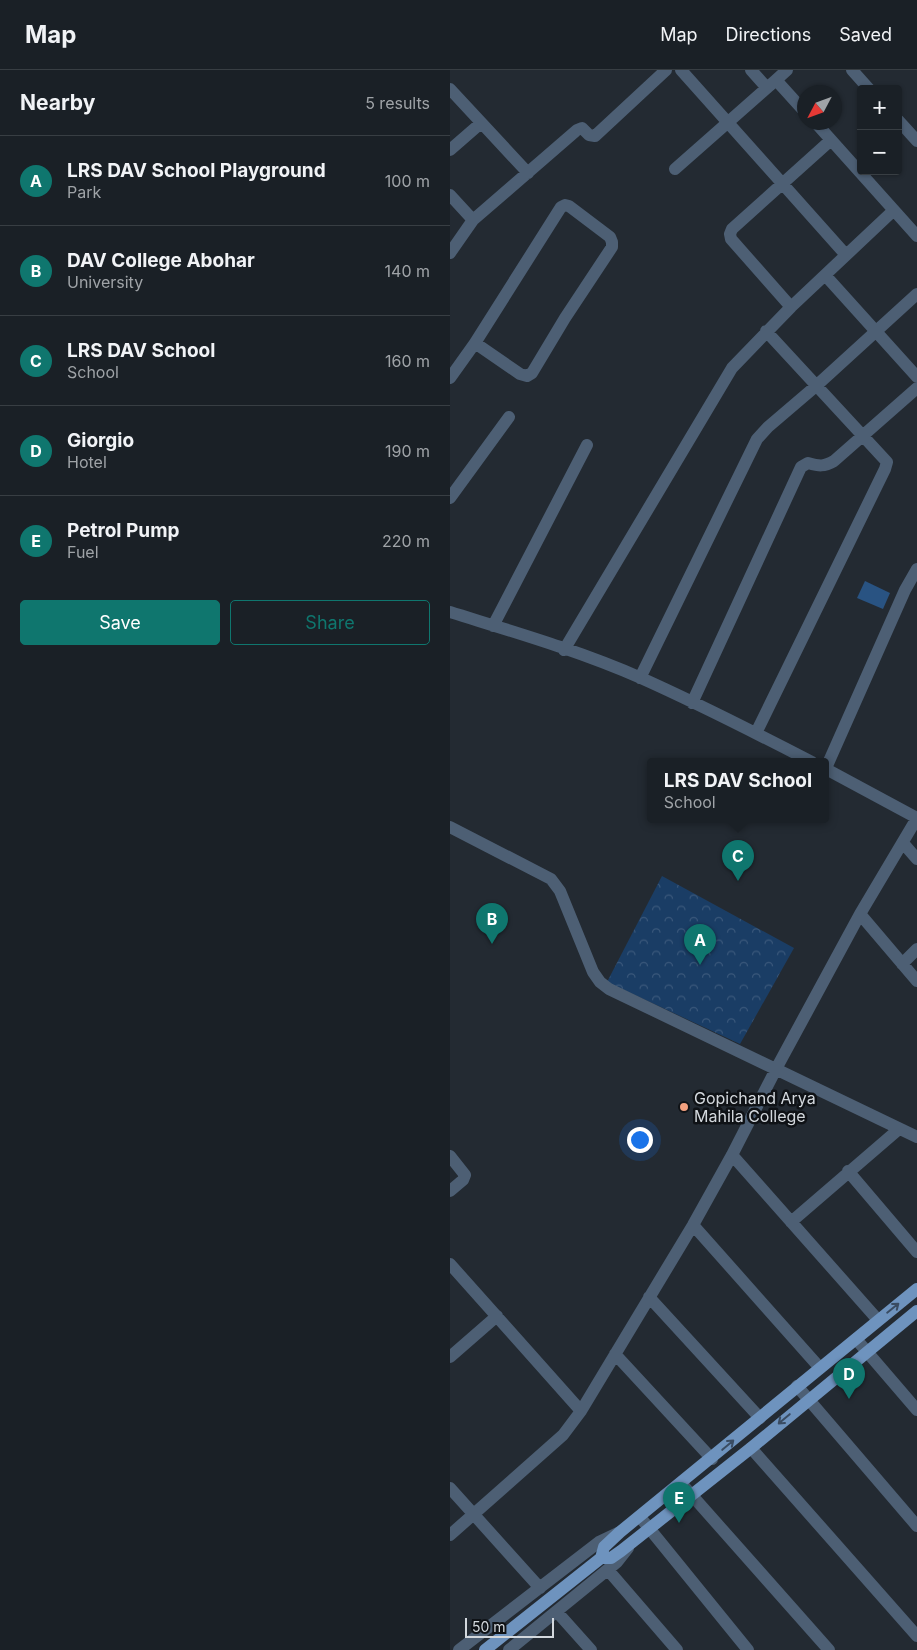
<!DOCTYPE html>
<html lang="en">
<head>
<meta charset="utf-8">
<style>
  body { margin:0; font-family:Inter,sans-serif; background:#272d32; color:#f1f3f6 }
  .controls { position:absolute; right:15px; top:15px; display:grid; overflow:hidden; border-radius:5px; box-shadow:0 1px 4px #0004 }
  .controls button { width:45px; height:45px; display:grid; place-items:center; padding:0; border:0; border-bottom:1px solid #383e43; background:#1a2026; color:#f1f3f6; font:25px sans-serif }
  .compass { position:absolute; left:347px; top:15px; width:45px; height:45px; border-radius:50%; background:#1a2026; box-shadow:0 1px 4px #0004; rotate:229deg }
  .scale { position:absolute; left:15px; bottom:12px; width:89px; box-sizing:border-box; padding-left:5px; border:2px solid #d3d8dd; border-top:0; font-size:14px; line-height:18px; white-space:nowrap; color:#d3d8dd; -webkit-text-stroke:4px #0f1216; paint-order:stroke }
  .you { position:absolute; left:189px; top:1069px; width:18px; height:18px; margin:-12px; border:4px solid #fff; border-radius:50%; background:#1a73e8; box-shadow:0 0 0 8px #1a73e833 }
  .badge { display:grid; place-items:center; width:32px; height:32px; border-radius:50%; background:#0f766e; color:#fff; font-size:16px; font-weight:700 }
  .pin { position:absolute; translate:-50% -41px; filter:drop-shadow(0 1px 2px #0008) }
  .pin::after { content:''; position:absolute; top:26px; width:18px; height:15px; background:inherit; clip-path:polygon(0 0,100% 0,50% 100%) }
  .popup { position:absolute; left:197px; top:688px; width:182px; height:65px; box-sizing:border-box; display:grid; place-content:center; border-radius:5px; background:#1a2026; filter:drop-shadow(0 1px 4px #0005); font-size:16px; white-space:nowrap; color:#9fa3a7 }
  .popup b { font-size:19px; color:#f1f3f6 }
  .popup::after { content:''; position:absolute; left:50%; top:100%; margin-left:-10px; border:10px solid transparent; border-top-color:#1a2026 }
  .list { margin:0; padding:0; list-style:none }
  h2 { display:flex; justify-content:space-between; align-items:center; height:65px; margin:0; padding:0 20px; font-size:21px }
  h2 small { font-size:16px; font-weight:400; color:#9fa3a7 }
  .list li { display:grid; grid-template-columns:32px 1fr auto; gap:15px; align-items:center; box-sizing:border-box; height:90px; padding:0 20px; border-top:1px solid #383e43 }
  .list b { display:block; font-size:19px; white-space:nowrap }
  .list p { margin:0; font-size:16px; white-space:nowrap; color:#9fa3a7 }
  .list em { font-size:16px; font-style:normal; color:#9fa3a7 }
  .actions { display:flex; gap:10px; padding:15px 20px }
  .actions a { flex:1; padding:11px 0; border:1px solid #0f766e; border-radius:5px; text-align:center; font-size:18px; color:#0f766e }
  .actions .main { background:#0f766e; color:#fff }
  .map { position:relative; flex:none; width:467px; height:1580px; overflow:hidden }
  header { display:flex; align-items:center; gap:30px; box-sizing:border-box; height:70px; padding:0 25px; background:#1a2026; border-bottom:1px solid #383e43 }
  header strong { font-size:24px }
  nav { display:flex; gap:28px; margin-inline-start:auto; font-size:18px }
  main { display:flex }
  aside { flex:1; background:#1a2026 }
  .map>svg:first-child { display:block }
  .forest { fill:url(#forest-crowns) }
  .building { fill:#295382 }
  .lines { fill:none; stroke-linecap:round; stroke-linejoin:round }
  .minor { stroke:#4d5f74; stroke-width:12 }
  .major { stroke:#6e93be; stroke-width:12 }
  .oneway { stroke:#3a4c62 }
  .poi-dot { fill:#f2a07f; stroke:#0f1216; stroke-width:2 }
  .labels { text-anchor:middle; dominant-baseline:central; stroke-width:5; stroke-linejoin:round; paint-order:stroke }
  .poi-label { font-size:16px; fill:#d3d8dd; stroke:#0f1216; text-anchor:start }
</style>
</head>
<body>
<header>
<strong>Map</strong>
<nav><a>Map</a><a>Directions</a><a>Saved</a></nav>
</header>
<main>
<aside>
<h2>Nearby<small>5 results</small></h2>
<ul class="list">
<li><span class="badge">A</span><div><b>LRS DAV School Playground</b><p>Park</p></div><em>100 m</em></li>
<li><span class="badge">B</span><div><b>DAV College Abohar</b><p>University</p></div><em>140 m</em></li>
<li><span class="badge">C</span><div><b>LRS DAV School</b><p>School</p></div><em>160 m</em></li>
<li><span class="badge">D</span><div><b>Giorgio</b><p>Hotel</p></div><em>190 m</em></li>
<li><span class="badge">E</span><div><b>Petrol Pump</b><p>Fuel</p></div><em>220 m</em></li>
</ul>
<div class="actions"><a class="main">Save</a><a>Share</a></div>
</aside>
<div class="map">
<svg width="467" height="1580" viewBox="0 0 467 1580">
  <defs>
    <pattern id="forest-crowns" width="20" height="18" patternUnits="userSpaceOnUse" patternTransform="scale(1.25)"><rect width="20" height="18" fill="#1a3d65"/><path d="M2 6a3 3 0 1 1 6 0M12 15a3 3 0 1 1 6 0" fill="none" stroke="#3a587b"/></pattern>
  </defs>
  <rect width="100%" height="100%" fill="#232a32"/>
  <path class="forest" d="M212 806 344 878 290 974 157 912Z"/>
  <path class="building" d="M415 511 440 523 433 539 407 528Z"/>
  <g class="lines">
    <path class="minor" d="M231 0 396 185
      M301 0 317 18
      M337 0 326 10 354 41
      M402 0 419 19
      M0 19 78 103
      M448 50 467 71
      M365 52 467 166
      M0 80 31 53
      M225 99 326 10
      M0 125 23 150
      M0 183 23 150 127 60 132 58 139 65 145 66 216 0
      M375 205 467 307
      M341 237 281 169 280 164 282 159 381 70
      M0 308 25 273 111 137 115 135 119 136 160 167 162 172V177L115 248 82 303 77 306 70 304 25 273
      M0 428 59 347
      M0 542C64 562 130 581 191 608 249 634 306 663 362 692
      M43 556 137 375
      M114 580 282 298 341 237 444 140
      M190 608 307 369 318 357 366 316 467 224
      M242 633 351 397 358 393C369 396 374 397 384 391L467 318
      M306 663 435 399 437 392 316 261
      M376 698 455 520 467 499
      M0 757 101 809 110 821 143 902 150 912 159 919 467 1067
      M453 773 467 789
      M410 844 467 911
      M452 894 467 879
      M282 1085 428 1250
      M0 1086 15 1105 13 1110 0 1121
      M398 1101 467 1182
      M341 1152 449 1059
      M243 1155 370 1298
      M0 1194 131 1341
      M199 1227 310 1348
      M406 1269 467 1340
      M165 1284 262 1389
      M0 1287 47 1246
      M347 1316 467 1456
      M301 1378 467 1566
      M231 1413 379 1580
      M0 1418 90 1518
      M190 1447 298 1580
      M0 1465 113 1365 131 1341 243 1155 282 1085 326 999 410 844 467 748 376 699
      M158 1500 227 1580
      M107 1542 141 1580
      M9 1580 149 1472 168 1463
      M59 1580 167 1492 178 1478"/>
    <path class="major" d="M151 1488H161L171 1481 301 1378 467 1241
      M35 1580 151 1488 154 1477 170 1462 467 1219"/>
  </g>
  <defs><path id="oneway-shaft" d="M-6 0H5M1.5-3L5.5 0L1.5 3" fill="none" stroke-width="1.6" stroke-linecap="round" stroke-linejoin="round" transform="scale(1.25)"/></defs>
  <g class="oneway">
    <use href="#oneway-shaft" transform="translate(443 1238) rotate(-39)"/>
    <use href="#oneway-shaft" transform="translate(334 1349) rotate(140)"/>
    <use href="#oneway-shaft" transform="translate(278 1375) rotate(-40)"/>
  </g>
  <circle class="poi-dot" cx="234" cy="1037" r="5"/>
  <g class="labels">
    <g class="poi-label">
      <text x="244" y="1028">Gopichand Arya<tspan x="244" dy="18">Mahila College</tspan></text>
    </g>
  </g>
</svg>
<div class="controls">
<button>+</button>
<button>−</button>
</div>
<svg class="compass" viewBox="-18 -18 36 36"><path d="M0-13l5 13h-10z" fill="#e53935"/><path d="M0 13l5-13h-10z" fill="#9fa3a7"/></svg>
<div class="scale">50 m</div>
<div class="you"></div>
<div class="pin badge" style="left:250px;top:895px">A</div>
<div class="pin badge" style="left:42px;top:874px">B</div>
<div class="pin badge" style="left:288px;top:811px">C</div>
<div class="popup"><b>LRS DAV School</b>School</div>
<div class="pin badge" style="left:399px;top:1329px">D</div>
<div class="pin badge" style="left:229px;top:1453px">E</div>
</div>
</main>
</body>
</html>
